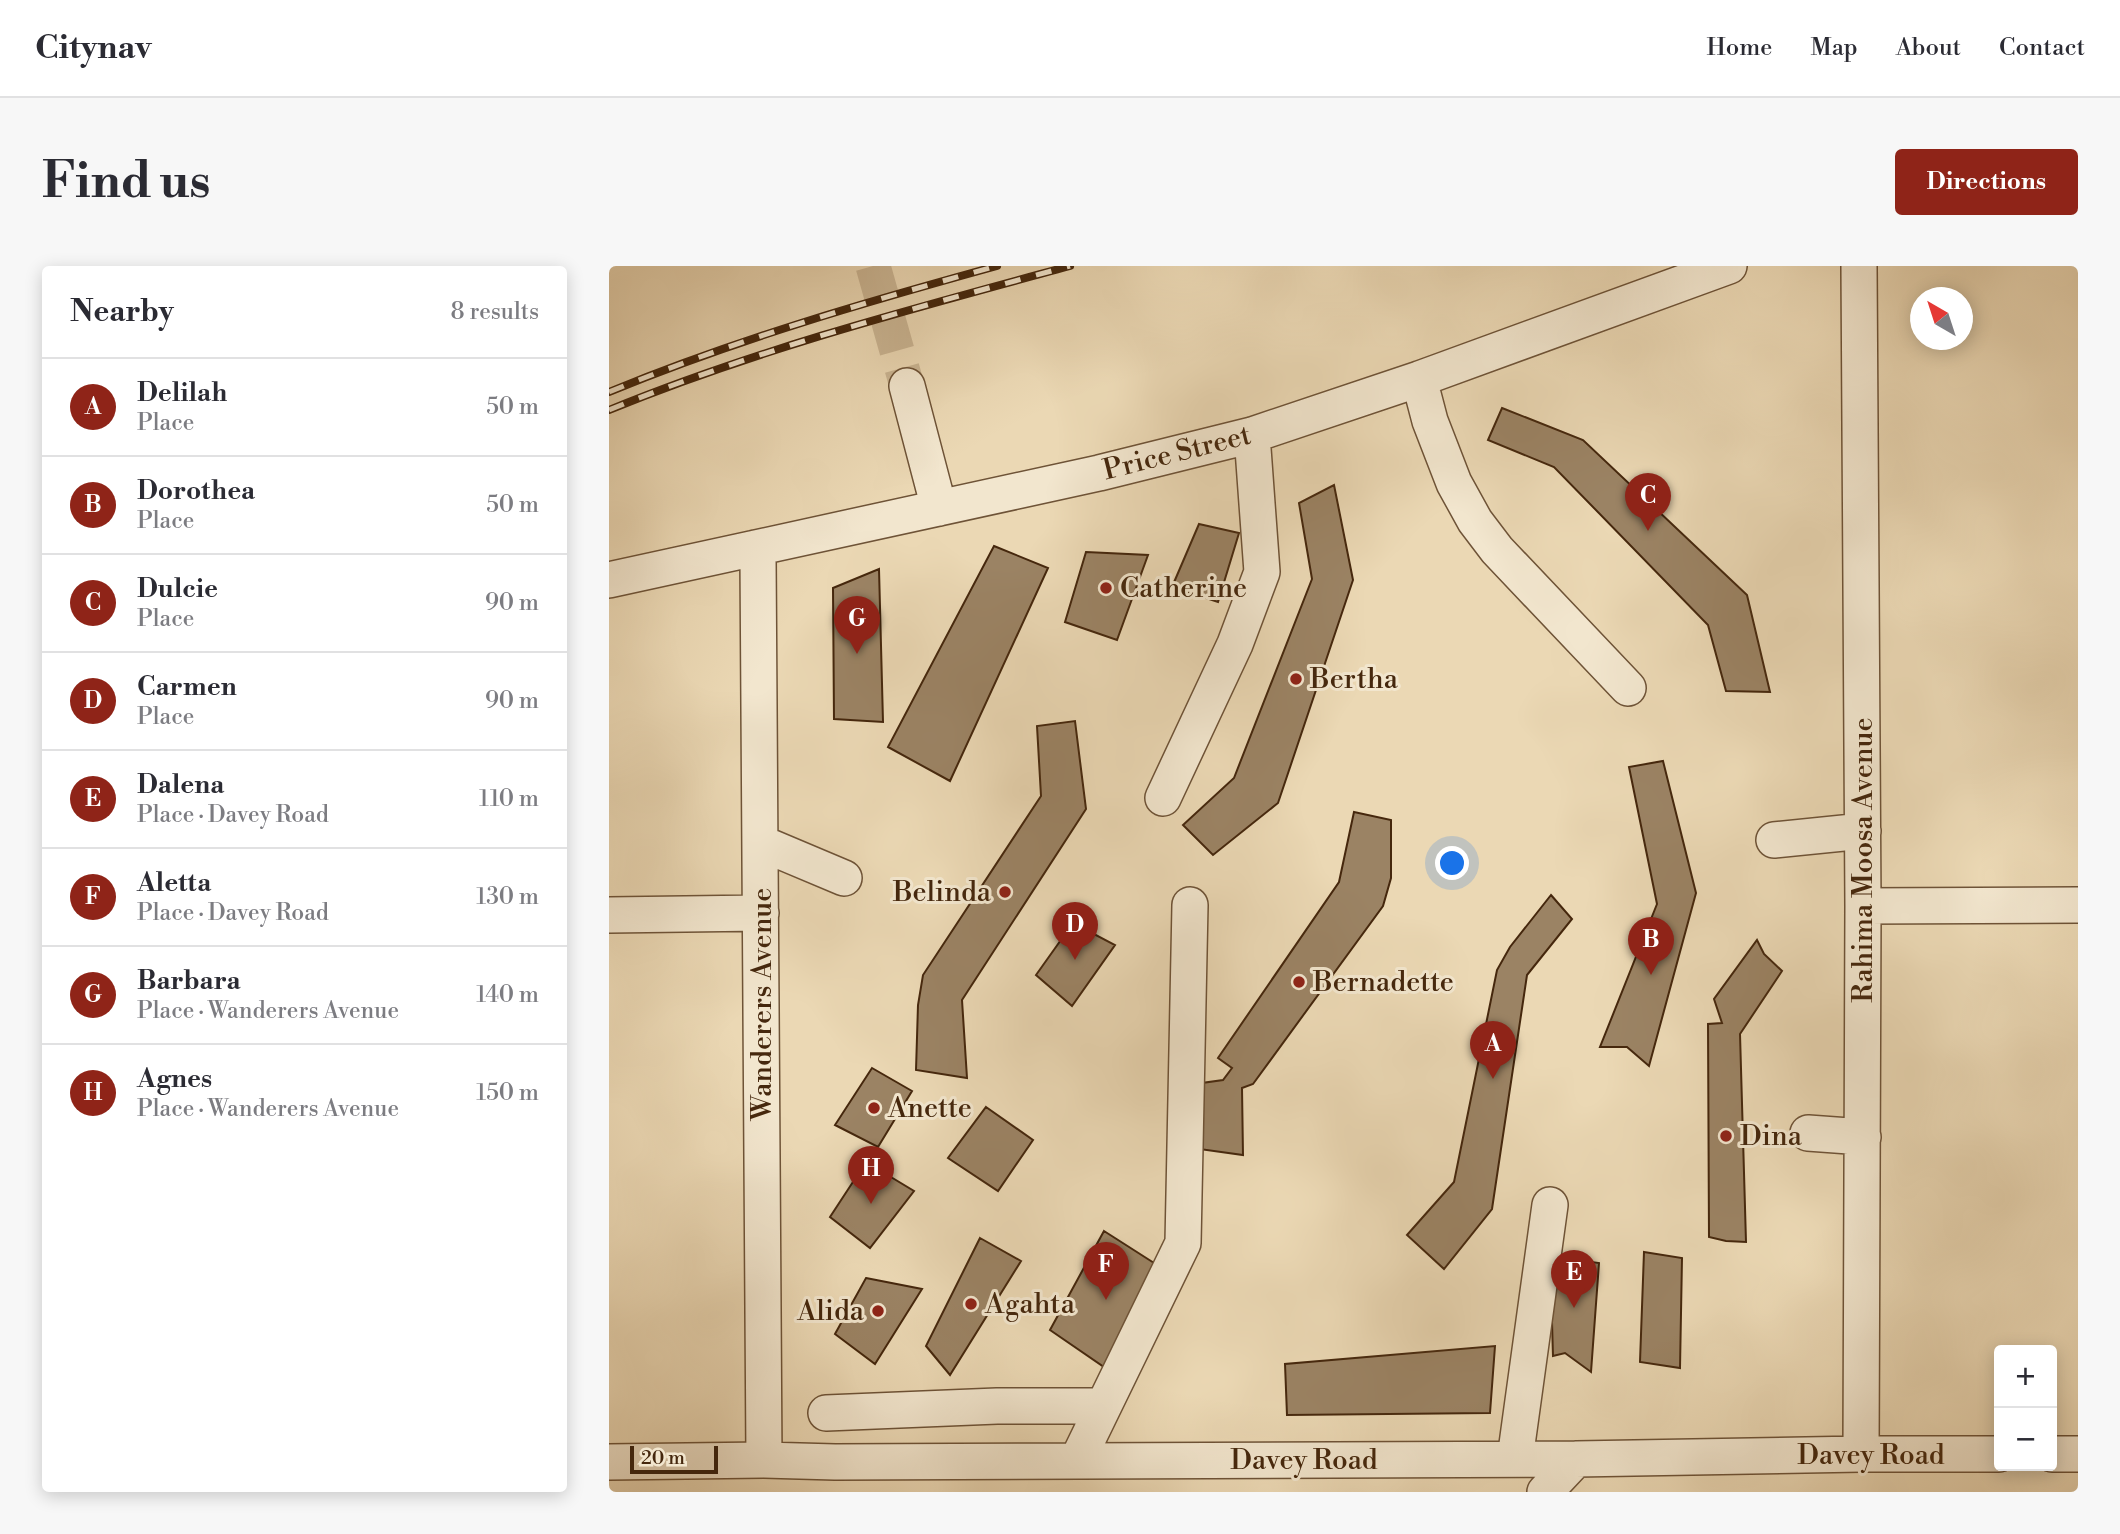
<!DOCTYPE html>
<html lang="en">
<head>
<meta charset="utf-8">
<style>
  body { margin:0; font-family:"Libre Bodoni",serif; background:#f7f7f7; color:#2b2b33 }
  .controls { position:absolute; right:21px; bottom:21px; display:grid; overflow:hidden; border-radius:7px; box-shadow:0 4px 18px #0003 }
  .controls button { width:63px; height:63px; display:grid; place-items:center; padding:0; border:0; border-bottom:2px solid #e1e1e2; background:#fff; color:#2b2b33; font:35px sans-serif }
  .compass { position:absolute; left:1301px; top:21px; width:63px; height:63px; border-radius:50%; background:#fff; box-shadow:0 4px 18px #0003; rotate:321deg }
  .scale { position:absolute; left:21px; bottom:18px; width:88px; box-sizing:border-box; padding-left:7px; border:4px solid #45270d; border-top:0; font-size:19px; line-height:24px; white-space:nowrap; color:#45270d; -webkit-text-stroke:5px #f2e6ce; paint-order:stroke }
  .you { position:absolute; left:844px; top:598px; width:24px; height:24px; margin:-18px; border:5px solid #fff; border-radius:50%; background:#1a73e8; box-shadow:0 0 0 10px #1a73e833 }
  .badge { display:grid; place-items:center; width:46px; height:46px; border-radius:50%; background:#8f2418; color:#fff; font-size:23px; font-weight:700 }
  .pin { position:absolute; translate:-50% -58px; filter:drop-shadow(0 2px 4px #0008) }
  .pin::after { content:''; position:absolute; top:37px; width:24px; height:21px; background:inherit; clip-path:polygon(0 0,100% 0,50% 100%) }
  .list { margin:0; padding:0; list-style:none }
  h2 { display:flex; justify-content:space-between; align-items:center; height:91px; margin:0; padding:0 28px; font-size:30px }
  h2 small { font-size:23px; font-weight:400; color:#7c7c81 }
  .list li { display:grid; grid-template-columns:46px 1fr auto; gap:21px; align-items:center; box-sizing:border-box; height:98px; padding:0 28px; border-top:2px solid #e1e1e2 }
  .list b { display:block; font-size:26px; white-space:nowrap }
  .list p { margin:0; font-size:23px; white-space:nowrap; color:#7c7c81 }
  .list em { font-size:23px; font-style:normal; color:#7c7c81 }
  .map { position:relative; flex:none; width:1469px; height:1226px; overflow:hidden; border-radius:7px }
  header { display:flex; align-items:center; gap:42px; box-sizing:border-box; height:98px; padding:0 35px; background:#fff; border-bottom:2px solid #e1e1e2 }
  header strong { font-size:33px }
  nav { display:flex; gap:38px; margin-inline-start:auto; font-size:24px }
  .intro { display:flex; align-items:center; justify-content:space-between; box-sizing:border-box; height:168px; padding:0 42px }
  h1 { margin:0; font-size:49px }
  .button { padding:18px 32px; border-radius:7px; background:#8f2418; color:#fff; font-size:24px; font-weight:700 }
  main { display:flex; gap:42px; padding:0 42px }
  aside { flex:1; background:#fff; border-radius:7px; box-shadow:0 4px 18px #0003 }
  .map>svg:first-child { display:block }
  .building { fill:#9b8364; stroke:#45270d; stroke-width:2 }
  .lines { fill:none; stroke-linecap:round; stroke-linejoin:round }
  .minor-tunnel { stroke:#cab593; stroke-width:35; stroke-dasharray:35 18; stroke-linecap:butt }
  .minor-casing { stroke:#6e5337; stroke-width:38 }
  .minor { stroke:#f2e6ce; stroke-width:35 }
  .rail-casing { stroke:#45270d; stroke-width:8 }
  .rail { stroke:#f2e6ce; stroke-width:5; stroke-dasharray:16; stroke-linecap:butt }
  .poi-dot { fill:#8f2418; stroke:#f2e6ce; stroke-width:2.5 }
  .labels { text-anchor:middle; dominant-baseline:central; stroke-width:6; stroke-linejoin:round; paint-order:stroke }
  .street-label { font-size:28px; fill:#45270d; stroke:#f2e6ce }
  .poi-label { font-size:28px; fill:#45270d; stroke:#f2e6ce; text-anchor:start }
</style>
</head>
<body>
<header>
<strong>Citynav</strong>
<nav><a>Home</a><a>Map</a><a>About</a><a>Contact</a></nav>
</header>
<div class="intro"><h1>Find us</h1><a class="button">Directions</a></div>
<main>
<aside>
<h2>Nearby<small>8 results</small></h2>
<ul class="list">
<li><span class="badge">A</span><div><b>Delilah</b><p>Place</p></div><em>50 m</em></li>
<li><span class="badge">B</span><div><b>Dorothea</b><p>Place</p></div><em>50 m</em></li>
<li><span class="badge">C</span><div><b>Dulcie</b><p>Place</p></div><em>90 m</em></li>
<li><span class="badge">D</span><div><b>Carmen</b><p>Place</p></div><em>90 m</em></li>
<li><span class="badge">E</span><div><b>Dalena</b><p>Place · Davey Road</p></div><em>110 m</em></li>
<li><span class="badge">F</span><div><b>Aletta</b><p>Place · Davey Road</p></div><em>130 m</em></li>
<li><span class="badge">G</span><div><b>Barbara</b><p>Place · Wanderers Avenue</p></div><em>140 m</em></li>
<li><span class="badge">H</span><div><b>Agnes</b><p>Place · Wanderers Avenue</p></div><em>150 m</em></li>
</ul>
</aside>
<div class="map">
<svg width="1469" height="1226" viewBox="0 0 1469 1226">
  <rect width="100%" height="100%" fill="#ebd8b4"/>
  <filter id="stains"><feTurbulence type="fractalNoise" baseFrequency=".00286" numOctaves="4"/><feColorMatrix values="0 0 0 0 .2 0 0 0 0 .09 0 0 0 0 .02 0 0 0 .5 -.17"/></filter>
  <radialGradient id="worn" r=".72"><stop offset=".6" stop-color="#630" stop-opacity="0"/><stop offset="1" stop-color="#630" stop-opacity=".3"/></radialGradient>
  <path class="building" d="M893 142 974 174 1138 329 1161 426 1117 425 1099 359 945 201 879 174Z
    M725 219 744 314 669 537 604 589 574 559 625 512 703 313 690 237Z
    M590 258 630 267 609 336 563 321Z
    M385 280 439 302 341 515 279 481Z
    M477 286 539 289 508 374 456 356Z
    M270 303 274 456 225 453 224 322Z
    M466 455 477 543 353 734 358 812 307 804 309 739 314 709 432 530 428 460Z
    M1054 495 1087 627 1040 800 1018 781H991L1048 638 1020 501Z
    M745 546 782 554V612L774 640 644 818 633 822 634 889 583 882 593 817 614 814 623 802 609 792 730 616Z
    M942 629 963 653 918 709 883 943 835 1003 798 969 845 916 888 704 901 681Z
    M464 657 506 679 463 740 427 709Z
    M1148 674 1155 688 1173 705 1131 768 1137 976 1117 975 1100 971 1099 758 1113 757 1105 733Z
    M263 802 303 825 269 881 226 859Z
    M377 841 424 874 389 925 339 892Z
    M257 896 305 925 261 982 221 951Z
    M495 965 556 1004 495 1101 441 1064Z
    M371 972 412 995 341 1109 317 1080Z
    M1035 986 1073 992 1071 1102 1031 1096Z
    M941 990 990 997 982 1106 956 1087 944 1090Z
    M257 1012 313 1023 266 1098 226 1068Z
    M886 1080 881 1147 678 1149 676 1098Z"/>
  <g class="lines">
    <path class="minor-tunnel" d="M264 0 298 120"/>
    <g class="minor-casing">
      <path id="minor" d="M1250 0 1254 640 1252 1188
        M810 113 821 155 845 217 866 255 888 284 1019 422
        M298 120 330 242
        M146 282 149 291 155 1194
        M0 314 490 207 643 169 810 113 1120 0
        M554 532 626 378 653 306 643 169
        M1165 574 1254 565
        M152 577 235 612
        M1254 640 1469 639
        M0 649 152 647
        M1199 867 1254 871
        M217 1147 388 1140H493
        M1443 1188H1469
        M906 1193 941 939
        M468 1195 574 977 581 639
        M0 1196 155 1194 226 1196 967 1193 1252 1188H1390
        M936 1226 967 1193"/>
    </g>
    <use href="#minor" class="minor"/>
    <g class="rail-casing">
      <path id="rail" d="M0 126C126 74 257 36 388 0
        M0 144C149 83 306 42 461 0"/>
    </g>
    <use href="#rail" class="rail"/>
  </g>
  <g class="poi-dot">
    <circle cx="497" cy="322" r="7"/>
    <circle cx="687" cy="413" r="7"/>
    <circle cx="396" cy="626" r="7"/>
    <circle cx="690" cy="716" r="7"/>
    <circle cx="265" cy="842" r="7"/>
    <circle cx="1117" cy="870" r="7"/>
    <circle cx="362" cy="1038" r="7"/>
    <circle cx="269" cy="1045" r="7"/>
  </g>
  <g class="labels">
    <g class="street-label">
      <text transform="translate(568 187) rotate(-14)">Price Street</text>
      <text transform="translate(1254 594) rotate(-90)">Rahima Moosa Avenue</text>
      <text transform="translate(153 738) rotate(-90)">Wanderers Avenue</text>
      <text x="1262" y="1189">Davey Road</text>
      <text x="695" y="1194">Davey Road</text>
    </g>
    <g class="poi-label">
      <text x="511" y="322">Catherine</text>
      <text x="701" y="413">Bertha</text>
      <text x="382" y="626" text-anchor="end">Belinda</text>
      <text x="704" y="716">Bernadette</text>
      <text x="279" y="842">Anette</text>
      <text x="1131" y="870">Dina</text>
      <text x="376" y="1038">Agahta</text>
      <text x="255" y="1045" text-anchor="end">Alida</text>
    </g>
  </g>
  <rect width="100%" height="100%" filter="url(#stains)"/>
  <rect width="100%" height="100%" fill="url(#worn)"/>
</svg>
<div class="controls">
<button>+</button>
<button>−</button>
</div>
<svg class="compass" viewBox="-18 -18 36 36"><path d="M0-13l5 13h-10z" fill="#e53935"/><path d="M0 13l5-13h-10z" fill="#7c7c81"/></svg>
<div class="scale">20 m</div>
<div class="you"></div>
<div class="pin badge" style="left:884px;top:813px">A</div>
<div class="pin badge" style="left:1042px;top:709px">B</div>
<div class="pin badge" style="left:1039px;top:265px">C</div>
<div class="pin badge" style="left:466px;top:694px">D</div>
<div class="pin badge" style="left:965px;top:1042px">E</div>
<div class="pin badge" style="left:497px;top:1034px">F</div>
<div class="pin badge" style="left:248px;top:388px">G</div>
<div class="pin badge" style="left:262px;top:938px">H</div>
</div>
</main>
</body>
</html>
